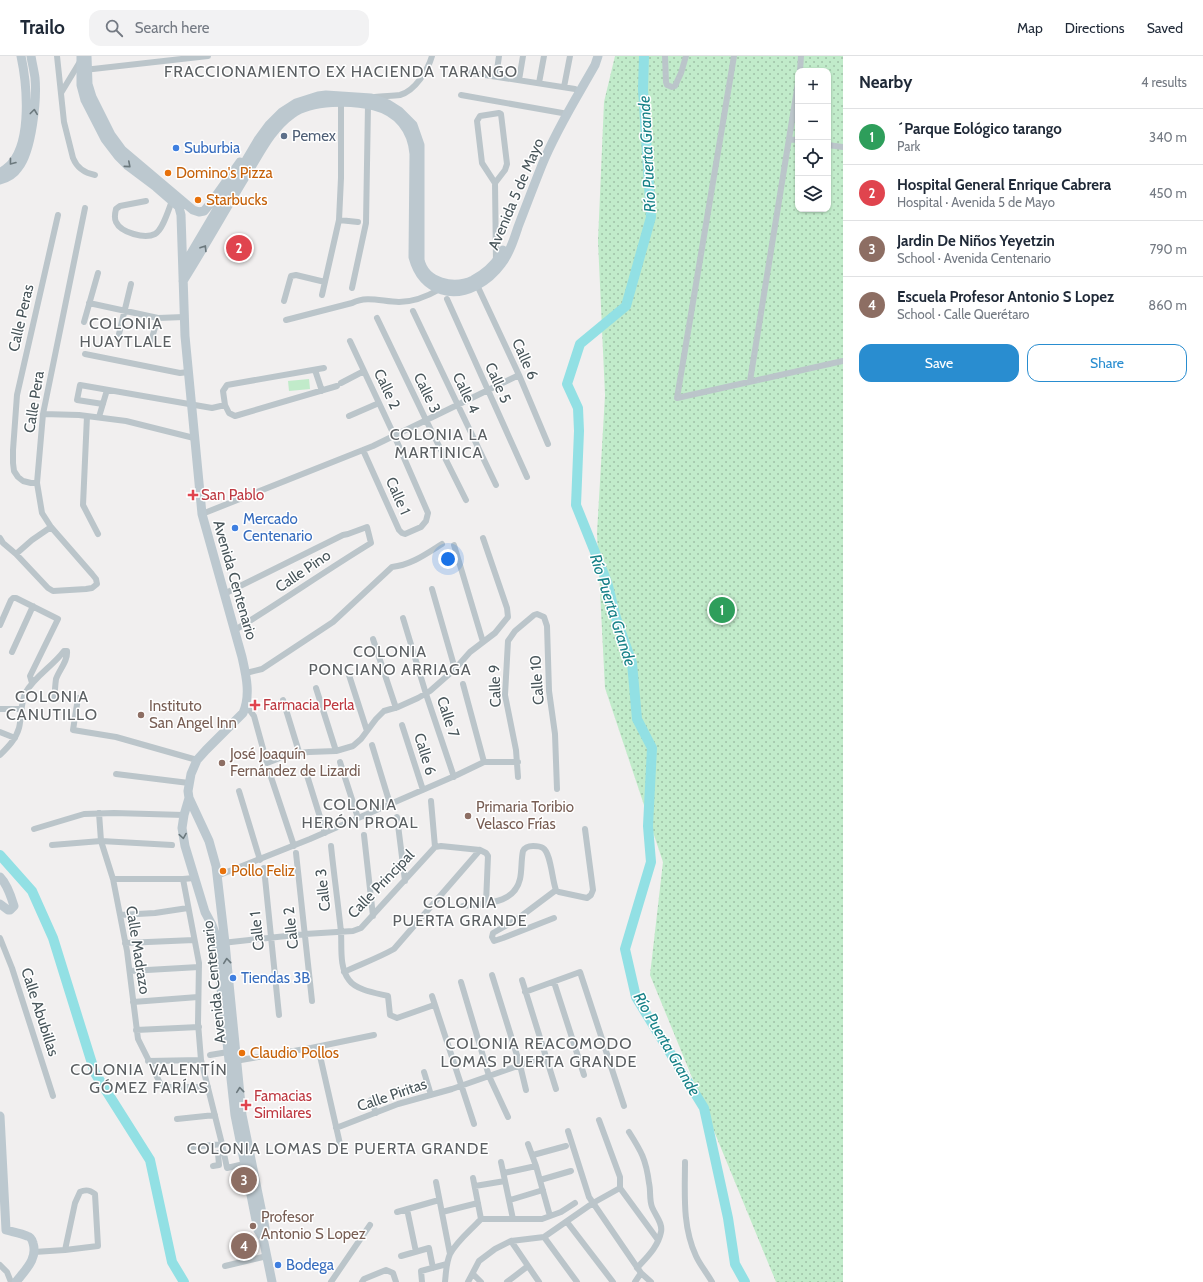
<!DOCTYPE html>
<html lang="en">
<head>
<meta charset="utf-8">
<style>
  body { margin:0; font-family:Cabin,sans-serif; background:#f2f2f3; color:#1f2937 }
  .controls { position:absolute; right:12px; top:12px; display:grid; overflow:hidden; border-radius:8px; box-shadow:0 1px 3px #0004 }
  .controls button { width:36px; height:36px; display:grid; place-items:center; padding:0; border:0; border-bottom:1px solid #e0e1e3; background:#fff; color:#1f2937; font:20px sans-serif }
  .you { position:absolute; left:448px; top:503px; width:14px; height:14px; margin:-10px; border:3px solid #fff; border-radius:50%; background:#1a73e8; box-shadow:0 0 0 6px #1a73e833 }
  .badge { display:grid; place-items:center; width:26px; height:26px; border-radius:50%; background:#298dd0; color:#fff; font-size:13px; font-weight:700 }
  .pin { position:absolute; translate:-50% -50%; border:2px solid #fff; box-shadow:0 1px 4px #0006 }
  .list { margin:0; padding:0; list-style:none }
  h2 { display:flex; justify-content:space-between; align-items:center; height:52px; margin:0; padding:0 16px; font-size:17px }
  h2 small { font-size:13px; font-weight:400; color:#747a83 }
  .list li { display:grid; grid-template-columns:26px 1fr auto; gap:12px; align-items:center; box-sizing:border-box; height:56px; padding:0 16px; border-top:1px solid #e0e1e3 }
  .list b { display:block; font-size:15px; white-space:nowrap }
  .list p { margin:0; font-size:13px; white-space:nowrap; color:#747a83 }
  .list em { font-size:13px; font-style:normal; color:#747a83 }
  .actions { display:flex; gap:8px; padding:12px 16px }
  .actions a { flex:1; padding:9px 0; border:1px solid #298dd0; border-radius:12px; text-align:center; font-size:14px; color:#298dd0 }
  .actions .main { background:#298dd0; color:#fff }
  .icon { flex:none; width:22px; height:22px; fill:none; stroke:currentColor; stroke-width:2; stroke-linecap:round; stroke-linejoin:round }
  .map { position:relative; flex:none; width:843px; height:1226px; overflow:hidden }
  header { display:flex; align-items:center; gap:24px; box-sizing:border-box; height:56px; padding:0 20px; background:#fff; border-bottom:1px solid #e0e1e3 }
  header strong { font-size:19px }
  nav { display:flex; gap:22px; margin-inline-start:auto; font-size:14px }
  .search { width:280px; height:36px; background:#f2f2f3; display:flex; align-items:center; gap:10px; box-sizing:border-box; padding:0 14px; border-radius:12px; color:#747a83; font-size:15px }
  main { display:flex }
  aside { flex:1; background:#fff }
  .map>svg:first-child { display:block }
  .park { fill:url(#park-dots); fill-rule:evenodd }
  .pitch { fill:#c1ebca }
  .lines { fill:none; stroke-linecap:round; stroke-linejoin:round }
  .river { stroke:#92e0e4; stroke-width:10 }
  .street { stroke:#bbc5ca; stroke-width:6 }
  .secondary { stroke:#bcc8cf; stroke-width:9 }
  .oneway { stroke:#6b787d }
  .service-dot { fill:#5c6f8a; stroke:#fff; stroke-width:1.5 }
  .shop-dot { fill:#3f7fe0; stroke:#fff; stroke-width:1.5 }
  .food-dot { fill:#e8710a; stroke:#fff; stroke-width:1.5 }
  .health-dot { fill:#e0444e; stroke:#fff; stroke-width:1.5 }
  .education-dot { fill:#8d6e63; stroke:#fff; stroke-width:1.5 }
  .labels { text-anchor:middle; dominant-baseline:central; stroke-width:3; stroke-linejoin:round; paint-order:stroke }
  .service-label { font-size:15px; fill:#4e5e75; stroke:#fff; text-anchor:start }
  .shop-label { font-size:15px; fill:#366cbe; stroke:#fff; text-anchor:start }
  .food-label { font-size:15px; fill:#c56008; stroke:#fff; text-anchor:start }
  .street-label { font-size:15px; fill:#48555a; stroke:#fff }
  .health-label { font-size:15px; fill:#be3a42; stroke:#fff; text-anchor:start }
  .education-label { font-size:15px; fill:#785e54; stroke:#fff; text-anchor:start }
  .neighbourhood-label { font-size:16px; letter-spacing:1px; fill:#5c6063; stroke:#fff }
  .water-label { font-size:16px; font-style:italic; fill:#188288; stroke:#fff }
</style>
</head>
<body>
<header>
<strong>Trailo</strong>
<div class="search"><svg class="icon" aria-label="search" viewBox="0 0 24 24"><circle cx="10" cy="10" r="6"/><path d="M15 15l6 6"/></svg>Search here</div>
<nav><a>Map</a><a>Directions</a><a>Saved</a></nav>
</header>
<main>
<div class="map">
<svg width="843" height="1226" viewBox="0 0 843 1226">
  <defs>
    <pattern id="park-dots" width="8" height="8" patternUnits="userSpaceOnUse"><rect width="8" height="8" fill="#c1ebca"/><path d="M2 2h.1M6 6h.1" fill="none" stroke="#9fc1a7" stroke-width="1.8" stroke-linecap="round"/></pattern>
  </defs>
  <rect width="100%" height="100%" fill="#f1efef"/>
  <path class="park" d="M615 0H843V1226H776L650 919 663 806 605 632 597 477 605 339 598 185 604 46ZM798 15H828V153H798Z"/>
  <path class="pitch" d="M309 323 310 333 289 335 288 325Z"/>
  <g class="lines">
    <path class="river" d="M644 0 643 33 651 161 626 250 580 288 567 328 578 352 579 375 576 449 607 526 616 562 632 607 637 663 652 692 648 770 651 806 625 893 636 941 704 1052 728 1162 735 1208 745 1226
      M0 799 32 835 53 882 95 1017 150 1104 172 1206 184 1226"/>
    <path class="street" d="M57 0 64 66 73 102C77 112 84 117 95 119
      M665 0 666 26 667 29 672 31 675 30 681 17 686 0
      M734 0 677 342 843 305
      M84 14 208 0
      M800 15 801 0
      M466 16 575 33
      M496 21 499 0
      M519 24 523 0
      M539 27 544 0
      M564 31 570 0
      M61 37 81 4
      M461 39 568 58
      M789 83 798 84
      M828 89 843 91
      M495 127 505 114 507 108 501 58 499 57 480 60 477 65 482 107 495 127 496 205
      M146 145 120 150 116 153C115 157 114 162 116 166 121 177 145 183 155 178 163 174 169 152 172 145L174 143
      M339 164 358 166
      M477 229 519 319 548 388
      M352 232 366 167 368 49 371 42 375 41C383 40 392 40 400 39 415 35 428 14 432 0
      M322 239 339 164 341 122V44
      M447 243 527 421
      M284 245 291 220 296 219 325 226
      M89 247 158 262 184 261
      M413 255 496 429
      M377 262 426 364 466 444
      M286 264 352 247C367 239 383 246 399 246 413 246 428 240 440 233
      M84 266 98 217
      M119 278 131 228
      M151 285 158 262
      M350 285 394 379 428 457 426 465 421 471 405 478 402 477 399 474 363 394
      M85 298 180 317 188 316
      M315 314 322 335
      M750 325 798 27
      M341 327 364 315
      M103 348 77 344 80 329 212 352 225 349 223 335 227 329 324 312
      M225 349 229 357 235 360 337 330
      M43 358 79 359 126 365 194 382
      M87 360 83 449 98 478
      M349 360 379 347
      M99 361 107 334
      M37 427H31L23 425 18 421 14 415 13 407V394L17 339 58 159
      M202 458 373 390 519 319
      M0 482 3 487 16 498 48 532 53 535 86 533 92 532 97 528 96 523 92 518 51 471 42 457 37 427 43 358 85 152
      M454 489 483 586
      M16 498 32 484 51 471
      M432 533 455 613
      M224 538 343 479 348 478 367 471 371 487C325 515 281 546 235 574
      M403 562 426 638 454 721
      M0 569 11 544 13 542H16L58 563 31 618 30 620 32 627
      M373 583 396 652
      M12 596 33 550
      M246 617 262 613 333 566 392 511C411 509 426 498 442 488
      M349 619 367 675
      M463 628 484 706
      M316 632 336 695
      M78 642 73 674 116 681 197 704
      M283 644 299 696
      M246 649 254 660 267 707 290 698 309 696 336 695 353 690 361 683 376 663 384 655 398 651 418 642 430 635 455 613 470 596 495 577 508 561 507 552 483 482
      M0 653H21
      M402 669 423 734
      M0 676 15 682
      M372 689 390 748
      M0 699C8 691 16 683 19 672 22 660 20 647 26 636 35 620 53 610 64 595H67C68 605 59 614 56 623 55 630 55 637 54 643
      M340 706 358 762
      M305 713 325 777
      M116 718 189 727
      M270 718 294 790
      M518 721 516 694 505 639 508 585 515 575 534 559 537 558 544 561 547 570 549 635 555 678 557 733
      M239 735 260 804
      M431 745 435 791
      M99 757 101 785 113 823 127 895 138 983 162 1031H208
      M397 761 405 825
      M34 773 84 758 114 757 184 759
      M364 779 373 860
      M52 789 101 785 172 789
      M331 790C334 819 338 847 341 876 342 891 339 911 349 924 356 934 376 937 388 940L390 959 397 962 434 949
      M296 797 312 945
      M264 812 279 959
      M217 820 310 783 457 719 484 706H518
      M113 823H183L194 822
      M183 823 199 907 198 967 201 1004 222 1088 227 1112 244 1108
      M463 850C484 847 514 849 520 823 522 814 521 804 523 795 525 791 528 790 533 790 536 790 540 790 543 792 551 797 552 824 556 834
      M120 859 155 857 188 852
      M554 862 503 882 494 885 492 881 493 877 516 864 556 834 559 836 587 842 591 839 593 834 585 773
      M0 882 12 912 53 1040
      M125 887 194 884
      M222 887 305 878 353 875 361 872 435 791 441 790 480 794 486 797 488 800 486 847
      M130 915 199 911
      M344 916C361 908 378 902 394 893L480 794
      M492 919 520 1009 526 1034
      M522 924 556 1033
      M461 926 489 1020 508 1061
      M554 926 584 1019
      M525 936 580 916 624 1050
      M432 940 474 1068
      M133 946 198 941
      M136 974 199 971
      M318 991 340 1088
      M210 999 228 996
      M148 1005 201 1004
      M235 1005 311 992 374 979
      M424 1016 431 1039
      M371 1044 376 1057
      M177 1063 215 1059
      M599 1064 620 1121V1132
      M336 1072 398 1048 452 1033 546 1000
      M568 1075 589 1141 641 1217 651 1226
      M629 1076C641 1095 646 1103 649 1127 651 1135 649 1143 652 1151 655 1159 663 1167 661 1176 658 1191 647 1201 637 1212
      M528 1088 536 1110 550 1160
      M193 1091 222 1088
      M533 1099 566 1090
      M501 1106 513 1163
      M685 1106C685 1137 682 1170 696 1200 700 1209 707 1217 712 1226
      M213 1110 219 1109 218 1097 224 1096
      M504 1117 536 1110
      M473 1122 481 1163
      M540 1124 571 1115
      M436 1126 450 1198
      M475 1130 505 1125
      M620 1132 658 1184
      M510 1144 543 1134
      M407 1153 416 1196
      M397 1156 439 1144
      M442 1156 478 1147
      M567 1166 613 1226
      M544 1181 577 1226
      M511 1185 539 1226
      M34 1196 65 1194 98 1190 95 1138C90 1134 86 1133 80 1136L75 1147 65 1194
      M401 1200 429 1192 433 1212
      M0 1209 7 1216 11 1226
      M225 1210 267 1200
      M473 1218 481 1226
      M331 1226 370 1169
      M362 1226 364 1223 386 1214 393 1217 396 1226
      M422 1226 421 1215 447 1208
      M445 1226C446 1217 446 1207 450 1198 457 1185 471 1174 481 1163H542L561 1156 575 1147
      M468 1226 479 1205 495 1193 511 1185 544 1181 593 1147 620 1132
      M507 1226 528 1210
      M635 1226 641 1217"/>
    <path class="secondary" d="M81 0V29L85 44 105 83 118 100 128 110 156 131 178 150
      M87 0 88 28 92 41 111 79 122 94 193 154 199 156 204 155 210 148 240 106
      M0 117C4 114 9 111 12 107 32 83 27 28 21 0
      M0 124C7 122 14 118 18 112 32 95 37 43 35 22 34 14 32 7 31 0
      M176 140 181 159 185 280 202 458 242 601C246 619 251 639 243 657L206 694 197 704 191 718 188 735 189 742 184 759 182 772 185 790 205 856 212 869 215 877 235 1059 258 1174 263 1182 272 1226
      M183 211 258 84 269 69 282 56 296 47 318 40 326 39 371 42 388 48 399 55 413 69 420 89V204C425 227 454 233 473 224 486 217 497 207 503 194
      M183 225C205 190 225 154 247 118 260 97 271 73 292 58 311 44 352 44 374 50 398 56 412 74 414 98L413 201C417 216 426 229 442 234 465 241 489 225 502 207 510 197 514 183 518 171 526 150 534 129 542 109 556 74 577 41 595 9L598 0
      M189 742 209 785 216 810 225 887 242 1059 265 1172 263 1182
      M0 821C7 828 11 840 14 850L10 854H8L0 848
      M0 1060 6 1174C13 1176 21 1177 27 1180 31 1181 32 1183 33 1187 38 1203 25 1214 16 1226"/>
  </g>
  <defs><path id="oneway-chevron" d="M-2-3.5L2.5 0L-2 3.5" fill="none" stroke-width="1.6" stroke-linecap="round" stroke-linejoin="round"/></defs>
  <g class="oneway">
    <use href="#oneway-chevron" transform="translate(34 56) rotate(-83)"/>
    <use href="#oneway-chevron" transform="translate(12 106) rotate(128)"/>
    <use href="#oneway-chevron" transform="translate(128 109) rotate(41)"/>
    <use href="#oneway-chevron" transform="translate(204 192) rotate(-58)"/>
    <use href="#oneway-chevron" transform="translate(183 780) rotate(81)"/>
    <use href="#oneway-chevron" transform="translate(227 905) rotate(-96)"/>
    <use href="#oneway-chevron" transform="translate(240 1034) rotate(-96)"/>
  </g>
  <circle class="service-dot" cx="284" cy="80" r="4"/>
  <g class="shop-dot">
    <circle cx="176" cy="92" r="4"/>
    <circle cx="235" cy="472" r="4"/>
    <circle cx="233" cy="922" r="4"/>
    <circle cx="278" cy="1209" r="4"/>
  </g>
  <g class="food-dot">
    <circle cx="168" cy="117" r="4"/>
    <circle cx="198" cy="144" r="4"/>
    <circle cx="223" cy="815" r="4"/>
    <circle cx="242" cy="997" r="4"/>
  </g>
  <g class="health-dot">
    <path d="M191 433h4v4h4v4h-4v4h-4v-4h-4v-4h4z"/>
    <path d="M253 643h4v4h4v4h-4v4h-4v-4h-4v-4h4z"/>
    <path d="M244 1043h4v4h4v4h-4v4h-4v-4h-4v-4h4z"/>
  </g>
  <g class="education-dot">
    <circle cx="141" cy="659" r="4"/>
    <circle cx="222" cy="707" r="4"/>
    <circle cx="468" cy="760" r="4"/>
    <circle cx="253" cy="1170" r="4"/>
  </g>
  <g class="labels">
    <g class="service-label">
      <text x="292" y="80">Pemex</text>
    </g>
    <g class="shop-label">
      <text x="184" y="92">Suburbia</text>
      <text x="243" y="463">Mercado<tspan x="243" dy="17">Centenario</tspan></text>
      <text x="241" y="922">Tiendas 3B</text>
      <text x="286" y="1209">Bodega</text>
    </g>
    <g class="food-label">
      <text x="176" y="117">Domino's Pizza</text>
      <text x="206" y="144">Starbucks</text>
      <text x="231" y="815">Pollo Feliz</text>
      <text x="250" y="997">Claudio Pollos</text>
    </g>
    <g class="street-label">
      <text transform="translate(516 138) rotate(-67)">Avenida 5 de Mayo</text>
      <text transform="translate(21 262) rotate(-77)">Calle Peras</text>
      <text transform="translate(525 303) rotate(66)">Calle 6</text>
      <text transform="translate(498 327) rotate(66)">Calle 5</text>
      <text transform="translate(387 333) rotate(65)">Calle 2</text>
      <text transform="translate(427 337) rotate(64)">Calle 3</text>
      <text transform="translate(466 337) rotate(65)">Calle 4</text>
      <text transform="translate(34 346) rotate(-81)">Calle Pera</text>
      <text transform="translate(398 440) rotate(66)">Calle 1</text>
      <text transform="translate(303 515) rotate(-34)">Calle Pino</text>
      <text transform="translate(235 524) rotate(74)">Avenida Centenario</text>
      <text transform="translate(537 624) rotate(-94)">Calle 10</text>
      <text transform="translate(495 630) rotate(-92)">Calle 9</text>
      <text transform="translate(448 661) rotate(72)">Calle 7</text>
      <text transform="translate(425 698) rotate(73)">Calle 6</text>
      <text transform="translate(381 828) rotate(-46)">Calle Principal</text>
      <text transform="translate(323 834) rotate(-96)">Calle 3</text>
      <text transform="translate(291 872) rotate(-96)">Calle 2</text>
      <text transform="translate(257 875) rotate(-96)">Calle 1</text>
      <text transform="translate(138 894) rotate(81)">Calle Madrazo</text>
      <text transform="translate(214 926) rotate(-96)">Avenida Centenario</text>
      <text transform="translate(40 956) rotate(72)">Calle Abubillas</text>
      <text transform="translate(392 1039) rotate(-19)">Calle Piritas</text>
    </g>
    <g class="health-label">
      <text x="201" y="439">San Pablo</text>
      <text x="263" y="649">Farmacia Perla</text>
      <text x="254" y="1040">Famacias<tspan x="254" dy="17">Similares</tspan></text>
    </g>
    <g class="education-label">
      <text x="149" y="650">Instituto<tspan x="149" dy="17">San Angel Inn</tspan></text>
      <text x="230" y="698">José Joaquín<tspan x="230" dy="17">Fernández de Lizardi</tspan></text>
      <text x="476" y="751">Primaria Toribio<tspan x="476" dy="17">Velasco Frías</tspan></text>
      <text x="261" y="1161">Profesor<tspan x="261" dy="17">Antonio S Lopez</tspan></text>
    </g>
    <g class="neighbourhood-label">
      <text x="341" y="15">FRACCIONAMIENTO EX HACIENDA TARANGO</text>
      <text x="126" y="267">COLONIA<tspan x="126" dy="18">HUAYTLALE</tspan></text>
      <text x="439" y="378">COLONIA LA<tspan x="439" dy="18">MARTINICA</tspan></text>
      <text x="390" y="595">COLONIA<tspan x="390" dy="18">PONCIANO ARRIAGA</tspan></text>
      <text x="52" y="640">COLONIA<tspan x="52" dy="18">CANUTILLO</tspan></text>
      <text x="360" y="748">COLONIA<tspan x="360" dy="18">HERÓN PROAL</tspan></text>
      <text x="460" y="846">COLONIA<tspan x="460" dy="18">PUERTA GRANDE</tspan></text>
      <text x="539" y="987">COLONIA REACOMODO<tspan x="539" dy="18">LOMAS PUERTA GRANDE</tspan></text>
      <text x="149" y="1013">COLONIA VALENTÍN<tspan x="149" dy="18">GÓMEZ FARÍAS</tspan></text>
      <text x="338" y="1092">COLONIA LOMAS DE PUERTA GRANDE</text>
    </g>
    <g class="water-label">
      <text transform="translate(647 98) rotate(-93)">Río Puerta Grande</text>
      <text transform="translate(613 554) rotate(72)">Río Puerta Grande</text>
      <text transform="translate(667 988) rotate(60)">Río Puerta Grande</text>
    </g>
  </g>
</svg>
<div class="controls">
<button>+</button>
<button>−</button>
<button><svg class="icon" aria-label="locate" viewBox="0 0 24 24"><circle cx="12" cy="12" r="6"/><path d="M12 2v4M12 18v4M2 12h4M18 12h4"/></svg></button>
<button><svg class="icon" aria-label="layers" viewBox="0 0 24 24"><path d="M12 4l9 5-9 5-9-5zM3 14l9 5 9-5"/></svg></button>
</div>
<div class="you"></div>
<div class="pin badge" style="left:722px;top:554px;background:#2e9e5b">1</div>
<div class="pin badge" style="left:239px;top:192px;background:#e0444e">2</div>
<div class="pin badge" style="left:244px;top:1124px;background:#8d6e63">3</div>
<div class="pin badge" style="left:244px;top:1190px;background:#8d6e63">4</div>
</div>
<aside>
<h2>Nearby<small>4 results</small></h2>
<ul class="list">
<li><span class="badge" style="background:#2e9e5b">1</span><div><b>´Parque Eológico tarango</b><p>Park</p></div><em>340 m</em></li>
<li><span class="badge" style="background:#e0444e">2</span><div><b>Hospital General Enrique Cabrera</b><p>Hospital · Avenida 5 de Mayo</p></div><em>450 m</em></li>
<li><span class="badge" style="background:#8d6e63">3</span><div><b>Jardin De Niños Yeyetzin</b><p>School · Avenida Centenario</p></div><em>790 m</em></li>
<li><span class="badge" style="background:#8d6e63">4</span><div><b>Escuela Profesor Antonio S Lopez</b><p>School · Calle Querétaro</p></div><em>860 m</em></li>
</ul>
<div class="actions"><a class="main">Save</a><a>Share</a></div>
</aside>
</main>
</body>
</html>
